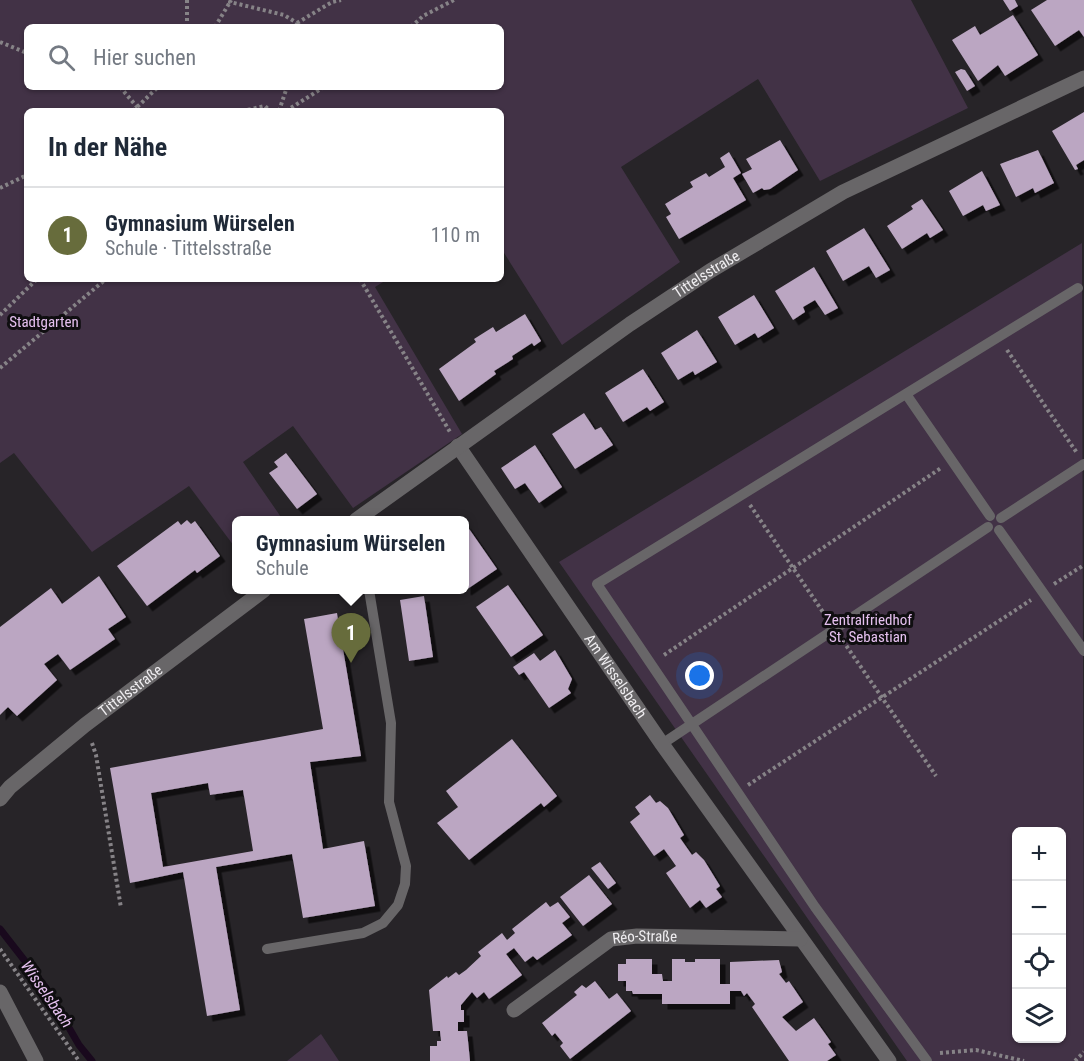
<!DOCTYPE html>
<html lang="de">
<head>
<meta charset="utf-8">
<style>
  body { margin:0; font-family:"Roboto Condensed",sans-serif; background:#f6f6f7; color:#1f2937 }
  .controls { position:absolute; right:18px; bottom:18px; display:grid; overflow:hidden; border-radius:9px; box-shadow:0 2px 4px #0004 }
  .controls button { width:54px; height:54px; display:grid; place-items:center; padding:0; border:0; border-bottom:2px solid #e0e1e3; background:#fff; color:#1f2937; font:30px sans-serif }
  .you { position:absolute; left:700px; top:676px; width:21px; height:21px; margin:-15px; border:4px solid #fff; border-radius:50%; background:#1a73e8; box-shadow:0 0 0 9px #1a73e833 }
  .badge { display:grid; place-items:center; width:39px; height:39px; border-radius:50%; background:#676c3c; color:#fff; font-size:20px; font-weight:700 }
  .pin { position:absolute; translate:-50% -50px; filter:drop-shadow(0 2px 3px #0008) }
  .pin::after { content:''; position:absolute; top:32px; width:21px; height:18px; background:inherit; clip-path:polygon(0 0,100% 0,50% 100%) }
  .popup { position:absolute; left:232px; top:516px; width:237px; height:78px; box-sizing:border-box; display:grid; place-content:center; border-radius:9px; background:#fff; filter:drop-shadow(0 2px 4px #0005); font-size:20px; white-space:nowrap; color:#747a83 }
  .popup b { font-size:22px; color:#1f2937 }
  .popup::after { content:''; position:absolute; left:50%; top:100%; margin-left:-12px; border:12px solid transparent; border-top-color:#fff }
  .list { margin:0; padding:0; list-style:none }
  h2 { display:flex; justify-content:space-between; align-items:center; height:78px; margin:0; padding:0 24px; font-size:26px }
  h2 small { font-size:20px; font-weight:400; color:#747a83 }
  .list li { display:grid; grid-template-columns:39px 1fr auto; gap:18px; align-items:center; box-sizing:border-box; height:96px; padding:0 24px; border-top:2px solid #e0e1e3 }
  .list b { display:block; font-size:22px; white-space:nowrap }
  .list p { margin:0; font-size:20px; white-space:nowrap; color:#747a83 }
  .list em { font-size:20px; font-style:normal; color:#747a83 }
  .icon { flex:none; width:33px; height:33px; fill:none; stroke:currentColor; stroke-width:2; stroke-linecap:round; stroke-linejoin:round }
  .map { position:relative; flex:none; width:1084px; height:1061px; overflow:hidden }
  .search { position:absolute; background:#fff; box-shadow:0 2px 4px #0004; left:24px; top:24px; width:480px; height:66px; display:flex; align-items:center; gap:15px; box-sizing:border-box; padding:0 21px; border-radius:9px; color:#747a83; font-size:22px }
  .panel { position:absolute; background:#fff; box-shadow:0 2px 4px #0004; left:24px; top:108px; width:480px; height:174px; border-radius:9px }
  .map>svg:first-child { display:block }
  .green { fill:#423246; fill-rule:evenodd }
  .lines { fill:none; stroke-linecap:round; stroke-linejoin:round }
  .stream { stroke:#19091d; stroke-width:7 }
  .building { fill:#bba6c2; fill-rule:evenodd; filter:url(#shadow) }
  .path { stroke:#868387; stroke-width:4; stroke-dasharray:3 3; stroke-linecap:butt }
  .lane { stroke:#686668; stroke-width:10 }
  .street { stroke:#686668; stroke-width:15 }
  .labels { text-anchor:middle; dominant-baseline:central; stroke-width:6; stroke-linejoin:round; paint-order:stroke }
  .street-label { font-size:15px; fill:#efedf0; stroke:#0f0e10 }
  .park-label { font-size:15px; fill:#e5c0ef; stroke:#0f0e10 }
  .water-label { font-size:16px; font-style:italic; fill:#e7c2f1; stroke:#0f0e10 }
</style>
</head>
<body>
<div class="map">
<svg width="1084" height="1061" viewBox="0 0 1084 1061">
  <defs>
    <filter id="shadow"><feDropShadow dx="5.5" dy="5.5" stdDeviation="0" flood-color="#0009"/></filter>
  </defs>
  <rect width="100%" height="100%" fill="#272428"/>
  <path class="green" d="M0 0H911L968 108 820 181 758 79 621 167 680 262 562 345 501 248V111H27V279H388L375 287 462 434 353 508 293 426 243 462 283 520H237V550L189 486 92 552 14 453 0 463ZM27 27H501V87H27Z
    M1082 243 1084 1061H907L559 562ZM1016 832H1062V1038H1016Z
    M321 1034 339 1061H287Z"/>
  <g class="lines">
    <path class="stream" d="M0 929 46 988 79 1045 92 1061"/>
  </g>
  <path class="building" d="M1003 0H1015L1018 6 1010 11Z
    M1047 0H1084V37L1079 30 1055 46 1031 10Z
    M1013 15 1038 55 1005 76 998 65 978 81 952 40 975 26 980 35Z
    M961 69 965 70 975 86 967 91 955 72Z
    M1084 112V160L1076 165 1078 169 1075 170 1052 131Z
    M780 140 798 170 770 189 764 190 762 188 753 193 742 174 752 169 746 159Z
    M1038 150 1054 183 1035 193 1033 188 1016 197 1000 164Z
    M729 152 741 173 733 178 746 200 679 239 666 217 671 214 665 204 693 187 690 182 706 173 709 177 725 167 720 158Z
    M982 171 1000 205 986 211 983 205 963 216 949 191Z
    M922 199 943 230 930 238 927 233 902 249 887 226 913 209 911 206Z
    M864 228 890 270 876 278 869 266 843 281 826 251Z
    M814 267 838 308 825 315 815 300 803 307 805 312 793 320 775 291Z
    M754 295 774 328 758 338 755 333 735 345 718 317Z
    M525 314 541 341 534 346 532 343 512 356 513 359 494 371 496 374 459 401 439 369 476 342 474 339 493 327 496 332Z
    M697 330 717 362 695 375 693 371 678 380 661 353Z
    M643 369 664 402 650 411 647 407 623 422 605 393Z
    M584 413 595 430 601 427 613 445 575 469 552 434Z
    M535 445 562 487 539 503 525 483 515 489 501 468Z
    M286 453 317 494 297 509 269 473 278 467 274 462Z
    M187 520 191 524 195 521 220 556 197 573 195 570 147 606 117 566 178 521 181 525Z
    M465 523 497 569 466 590 465 589Z
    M99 576 126 617 108 629 115 639 70 670 58 654 44 664 57 680 17 716 8 707 0 715V627L51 588 62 604Z
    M508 585 543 635 511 657 476 607Z
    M424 596 433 657 409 661 400 600Z
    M337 613 361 756 310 762 323 849 364 841 375 906 303 918 292 854 216 867 240 1010 207 1016 183 872 130 883 110 768 323 729 304 619ZM208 783 210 795 243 790 253 851 163 867 151 793Z
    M555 650 572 679 568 689 571 693 549 708 524 672 519 675 513 667 534 653 540 661Z
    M512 739 557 796 544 807 541 803 469 860 437 823 458 807 446 791Z
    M650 795 656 803 660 801 668 808 684 835 680 838 692 855 696 852 704 860 720 886 716 889 722 897 706 908 700 900 690 908 666 873 676 866 664 849 654 856 630 822 640 814 635 807Z
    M600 862 616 883 608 889 591 868Z
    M589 875 612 904 583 926 560 897Z
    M546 902 550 907 558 902 570 917 562 923 572 935 537 960 533 956 525 962 514 948 506 954 522 975 489 999 484 992 477 998 472 992 461 1005V1010H464V1022H458V1031H467L470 1061H430V1046H437V1041H441L440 1031H433L429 990 447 976 448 978 456 972 459 975 466 970 481 956 478 952 502 933 507 940 515 933 512 929Z
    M626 959H652V974H662L663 981H672V959H685V962H695V959H720V984H730V962L779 960 782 972 779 974 786 983 789 981 803 1002 782 1017 796 1031 814 1018 831 1042 828 1044 836 1055 827 1061H789L752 1007 755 1004 747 993 744 996 741 991H730V1004H662V994H633L632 991H626V981H618V964H626Z
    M595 981 609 999 617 993 631 1011 570 1059 560 1046 563 1043 555 1033 552 1036 542 1023 577 995 574 992 582 985 586 988Z"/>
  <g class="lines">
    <path class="path" d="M187 0V27
      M231 0 230 2 284 15 297 23 296 27
      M297 23 332 2 341 0
      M215 27 230 2
      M411 27 423 16 454 0
      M0 42 27 53
      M120 87 138 108
      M133 111 158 87
      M242 111 265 106 270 111
      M279 111 287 87
      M286 111 324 87
      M0 188 27 175
      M360 279 450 432
      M0 315 37 279
      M1007 350 1077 453
      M0 368 106 279
      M750 505 827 618
      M1054 584 1084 565
      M843 641 936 776
      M664 655 941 468
      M92 743 96 755 121 908
      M748 785 1031 600
      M0 949 79 1061
      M940 1053 976 1050 1024 1061
      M1075 1061 1084 1052"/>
    <path class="lane" d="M906 394 990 516
      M1001 518 1084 464
      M999 530 1084 651
      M662 744 988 527
      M267 949 363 933 383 923 398 905 405 884 406 866 389 802 391 723 369 590
      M927 1061 815 907 597 584 1078 288"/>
    <g class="street">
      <path id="s1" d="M458 446 662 744 889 1061"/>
      <path id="s2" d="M356 520 630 324 710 271 843 192 1084 78"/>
      <path id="s3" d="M0 799 10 787 85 725 264 590"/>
      <path d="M0 992 36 1061"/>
      <path id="s4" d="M514 1010 611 939 637 936 800 939"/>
    </g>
  </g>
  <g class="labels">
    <g class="street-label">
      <text stroke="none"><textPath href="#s2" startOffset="428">Tittelsstraße</textPath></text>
      <text stroke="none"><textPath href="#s1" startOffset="279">Am Wisselsbach</textPath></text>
      <text stroke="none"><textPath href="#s3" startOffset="170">Tittelsstraße</textPath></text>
      <text stroke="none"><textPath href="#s4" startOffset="154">Réo-Straße</textPath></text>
    </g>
    <g class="park-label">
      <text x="44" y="322">Stadtgarten</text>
      <text x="868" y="620">Zentralfriedhof<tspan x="868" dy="17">St. Sebastian</tspan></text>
    </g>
    <g class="water-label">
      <text transform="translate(47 994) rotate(55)">Wisselsbach</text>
    </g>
  </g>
</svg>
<div class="controls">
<button>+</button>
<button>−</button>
<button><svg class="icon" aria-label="locate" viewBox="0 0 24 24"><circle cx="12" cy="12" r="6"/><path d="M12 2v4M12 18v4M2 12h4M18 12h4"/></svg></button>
<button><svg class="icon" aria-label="layers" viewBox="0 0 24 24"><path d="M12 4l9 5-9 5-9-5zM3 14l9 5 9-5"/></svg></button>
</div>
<div class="you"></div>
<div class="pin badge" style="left:351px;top:663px">1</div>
<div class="popup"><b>Gymnasium Würselen</b>Schule</div>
<div class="search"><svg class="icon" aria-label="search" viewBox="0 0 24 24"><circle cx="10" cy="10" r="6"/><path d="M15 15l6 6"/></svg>Hier suchen</div>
<section class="panel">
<h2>In der Nähe<small></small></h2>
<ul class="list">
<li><span class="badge">1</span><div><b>Gymnasium Würselen</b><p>Schule · Tittelsstraße</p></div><em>110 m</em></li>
</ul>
</section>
</div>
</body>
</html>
